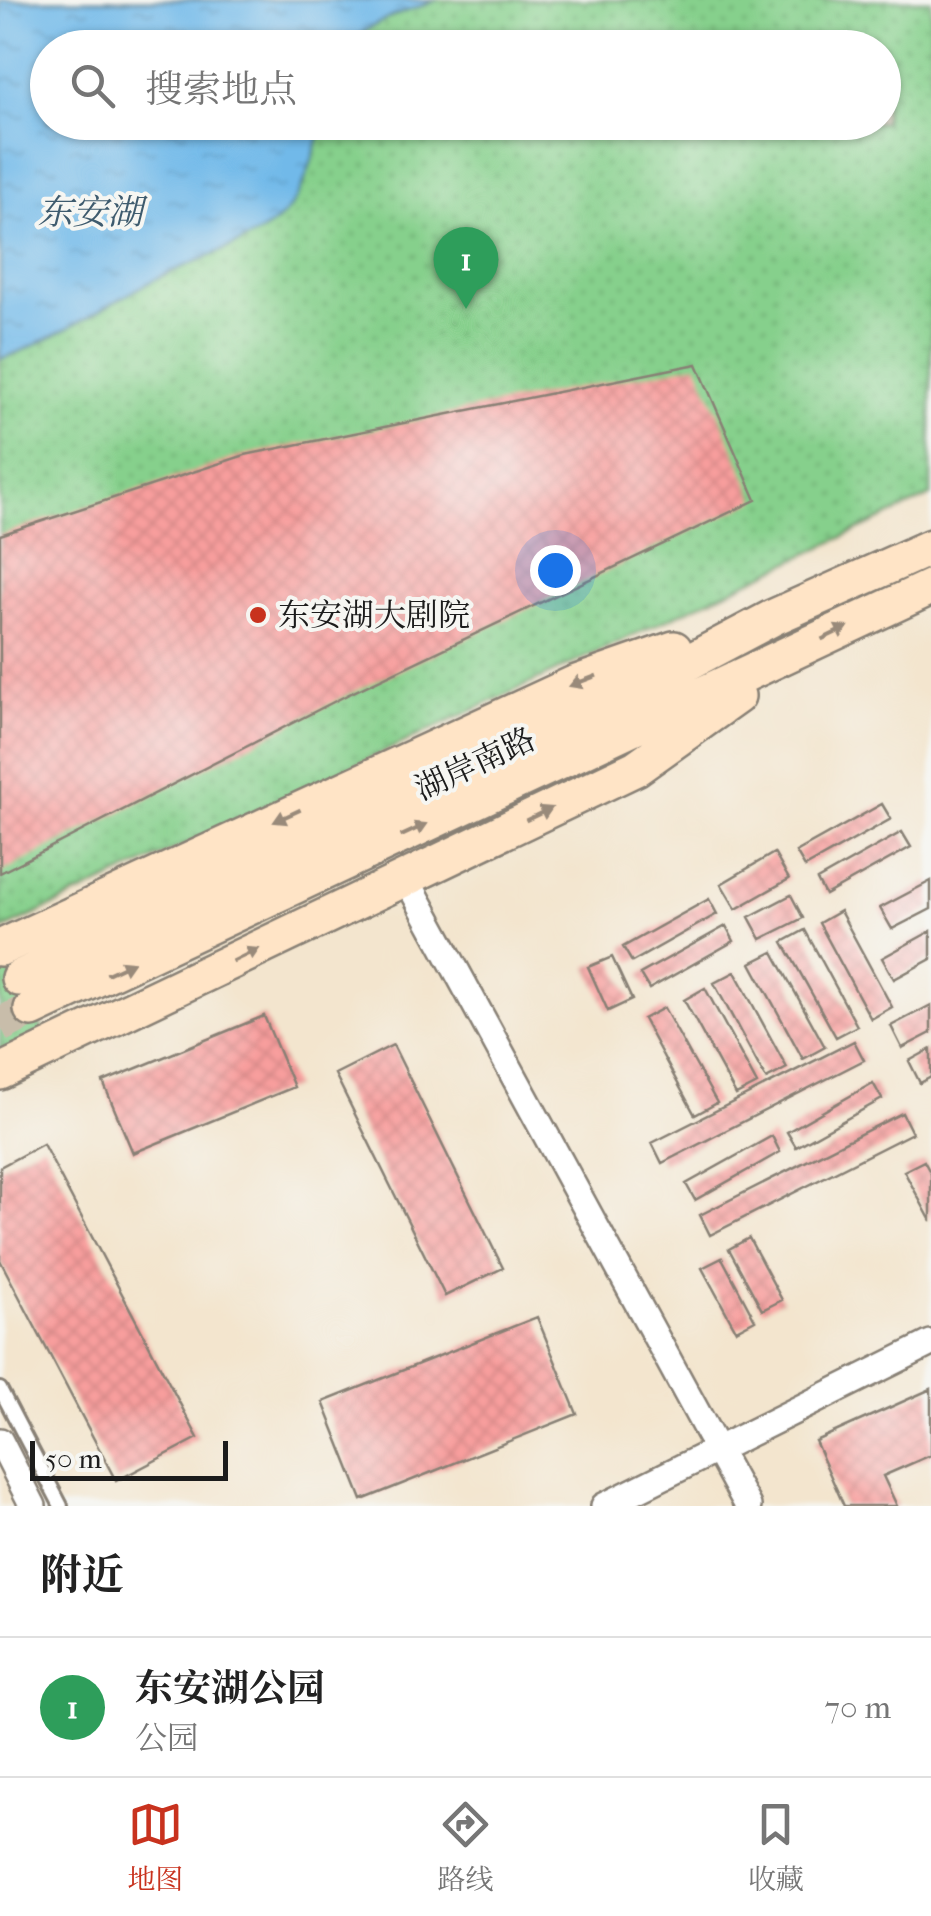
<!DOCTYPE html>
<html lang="zh">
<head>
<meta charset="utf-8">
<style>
  body { margin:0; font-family:"IM FELL French Canon","Noto Serif SC",serif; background:#f2f2f2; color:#222 }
  .scale { position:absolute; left:30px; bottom:25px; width:198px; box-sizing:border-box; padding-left:10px; border:5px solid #1c1c1c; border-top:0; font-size:28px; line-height:35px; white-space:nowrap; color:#1c1c1c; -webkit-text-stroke:8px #f6f6f2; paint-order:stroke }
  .you { position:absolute; left:555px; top:570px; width:35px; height:35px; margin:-25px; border:8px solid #fff; border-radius:50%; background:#1a73e8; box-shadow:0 0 0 15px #1a73e833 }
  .badge { display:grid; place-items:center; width:65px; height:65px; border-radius:50%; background:#c8321e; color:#fff; font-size:32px; font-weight:700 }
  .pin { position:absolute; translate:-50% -82px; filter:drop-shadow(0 2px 5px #0008) }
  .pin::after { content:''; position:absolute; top:52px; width:35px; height:30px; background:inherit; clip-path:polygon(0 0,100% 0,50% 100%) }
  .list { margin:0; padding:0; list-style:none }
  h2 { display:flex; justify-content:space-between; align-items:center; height:130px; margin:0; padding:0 40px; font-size:42px }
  h2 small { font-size:32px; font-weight:400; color:#767676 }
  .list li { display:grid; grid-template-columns:65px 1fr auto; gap:30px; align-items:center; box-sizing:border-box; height:140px; padding:0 40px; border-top:2px solid #e0e0e0 }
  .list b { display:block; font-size:38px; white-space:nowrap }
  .list p { margin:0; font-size:32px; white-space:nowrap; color:#767676 }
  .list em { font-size:32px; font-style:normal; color:#767676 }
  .icon { flex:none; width:55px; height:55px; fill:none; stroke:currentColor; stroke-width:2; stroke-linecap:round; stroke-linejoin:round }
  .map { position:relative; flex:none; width:931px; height:1506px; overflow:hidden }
  .search { position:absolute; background:#fff; box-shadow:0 2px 8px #0004; left:30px; right:30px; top:30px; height:110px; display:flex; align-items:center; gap:25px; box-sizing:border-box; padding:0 35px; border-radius:55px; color:#767676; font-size:38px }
  .sheet { height:270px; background:#fff }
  nav { display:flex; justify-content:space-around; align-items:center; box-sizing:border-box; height:140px; border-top:2px solid #e0e0e0; background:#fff; font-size:28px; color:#767676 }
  nav a { display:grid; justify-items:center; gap:5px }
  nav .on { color:#c8321e }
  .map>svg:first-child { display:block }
  .park { fill:url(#park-dots); stroke:#517654; stroke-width:2.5; fill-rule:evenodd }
  .water { fill:url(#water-ripples); stroke:#466a82; stroke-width:2.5 }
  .building { fill:url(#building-cross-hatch) }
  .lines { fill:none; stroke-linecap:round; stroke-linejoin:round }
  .secondary-tunnel { stroke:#c8bdaa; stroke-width:35; stroke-dasharray:35 18; stroke-linecap:butt }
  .lane-casing { stroke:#888075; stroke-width:18 }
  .street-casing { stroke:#888075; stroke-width:30 }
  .secondary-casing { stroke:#888075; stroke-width:40 }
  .lane { stroke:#fff; stroke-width:12 }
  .street { stroke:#fff; stroke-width:25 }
  .secondary { stroke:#ffe4c6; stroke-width:35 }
  .oneway { fill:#998a7a }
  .poi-dot { fill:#c8321e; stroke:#f6f6f2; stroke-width:4 }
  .labels { text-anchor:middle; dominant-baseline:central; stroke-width:8; stroke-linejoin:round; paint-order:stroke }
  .poi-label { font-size:32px; fill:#1c1c1c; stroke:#f6f6f2; text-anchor:start }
  .street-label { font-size:32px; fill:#1c1c1c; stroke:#f6f6f2 }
  .water-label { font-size:35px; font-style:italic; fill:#3e5b6e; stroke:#f6f6f2 }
</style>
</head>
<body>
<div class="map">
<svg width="931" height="1506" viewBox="0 0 931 1506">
  <defs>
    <pattern id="park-dots" width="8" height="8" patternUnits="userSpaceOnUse" patternTransform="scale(2.5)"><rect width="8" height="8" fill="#86d08c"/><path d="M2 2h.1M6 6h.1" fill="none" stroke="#73b278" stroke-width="1.8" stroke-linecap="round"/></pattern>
    <pattern id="water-ripples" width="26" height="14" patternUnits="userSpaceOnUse" patternTransform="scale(2.5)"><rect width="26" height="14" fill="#71b9e9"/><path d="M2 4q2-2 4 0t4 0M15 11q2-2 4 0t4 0" fill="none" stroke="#619ec7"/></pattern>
    <pattern id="building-cross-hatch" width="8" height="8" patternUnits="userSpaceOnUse" patternTransform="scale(2.5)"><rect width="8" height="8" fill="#f89e9d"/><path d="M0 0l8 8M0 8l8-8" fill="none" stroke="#d48887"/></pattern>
  </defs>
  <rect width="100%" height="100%" fill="#f6f6f2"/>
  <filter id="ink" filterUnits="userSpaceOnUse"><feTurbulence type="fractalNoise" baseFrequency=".01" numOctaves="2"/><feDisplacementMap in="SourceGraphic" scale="20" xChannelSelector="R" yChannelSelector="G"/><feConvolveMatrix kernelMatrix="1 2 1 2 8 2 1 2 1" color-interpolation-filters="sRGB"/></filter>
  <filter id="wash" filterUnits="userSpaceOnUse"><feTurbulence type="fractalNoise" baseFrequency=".0048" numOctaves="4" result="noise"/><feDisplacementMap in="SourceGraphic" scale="40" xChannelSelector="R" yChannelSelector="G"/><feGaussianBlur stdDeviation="2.25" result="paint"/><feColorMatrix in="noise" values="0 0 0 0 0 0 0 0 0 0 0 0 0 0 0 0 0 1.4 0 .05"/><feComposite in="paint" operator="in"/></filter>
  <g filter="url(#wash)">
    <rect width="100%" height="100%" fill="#f3e5ce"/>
    <path class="park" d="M0 0H931V496L0 931ZM48 48H884V122H48Z
      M0 932 31 1009 45 1033 0 1056Z"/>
    <path class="water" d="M0 0H437C407 12 367 22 347 47L48 48V122L323 123C313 156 304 202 273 224 241 247 192 261 156 279 104 306 56 340 0 359Z"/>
    <g id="blocks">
      <path class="building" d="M697 364 756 500 349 694 0 873V535L245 455Z
        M882 804 891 819 805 867 796 852Z
        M902 832 911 847 825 895 817 880Z
        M774 853 789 879 736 909 721 884Z
        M931 881V909L892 929 880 908Z
        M791 895 803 918 761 939 749 917Z
        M709 899 717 914 632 962 623 947Z
        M840 911 892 1007 871 1019 819 923Z
        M726 926 734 941 649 989 640 974Z
        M805 930 857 1026 836 1037 783 942Z
        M931 931V959L894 979 882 958Z
        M773 952 825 1047 803 1059 751 963Z
        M612 957 632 1000 608 1011 588 967Z
        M735 972 787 1068 766 1079 714 983Z
        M705 988 757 1084 736 1095 684 1000Z
        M931 1005V1033L902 1048 891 1026Z
        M664 1008 717 1103 695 1115 643 1019Z
        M264 1016 294 1087 133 1153 103 1082Z
        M854 1041 864 1060 662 1163 652 1143Z
        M393 1045 503 1268 445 1296 335 1074Z
        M931 1049V1077L920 1083 909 1061Z
        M873 1083 882 1099 796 1147 787 1132Z
        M902 1113 912 1133 710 1235 700 1215Z
        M772 1136 780 1152 695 1200 686 1184Z
        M43 1144 198 1438 116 1481 0 1260V1167Z
        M924 1161 931 1174V1221L904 1171Z
        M749 1238 782 1300 762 1310 729 1249Z
        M722 1258 755 1320 736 1330 702 1268Z
        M537 1317 577 1414 362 1500 323 1402Z
        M931 1389V1455L883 1476 897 1506H844L815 1441Z"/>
    </g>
  </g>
  <g filter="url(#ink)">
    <use href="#blocks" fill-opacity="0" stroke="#888075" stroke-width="2.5"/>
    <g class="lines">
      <path class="secondary-tunnel" d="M0 1025 32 1009"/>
      <g class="lane-casing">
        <path id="lane" d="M0 1389 61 1506"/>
      </g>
      <g class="street-casing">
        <path id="street" d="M406 878 748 1506
          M0 1441 33 1506
          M604 1506 931 1343"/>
      </g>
      <g class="secondary-casing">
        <path id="secondary" d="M0 948 574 684 674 649
          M19 978 670 672 774 617 931 547
          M32 1009 931 587
          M0 1072 636 768 737 696"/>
      </g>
      <use href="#lane" class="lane"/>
      <use href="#street" class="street"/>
      <use href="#secondary" class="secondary"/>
    </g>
    <defs><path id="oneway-solid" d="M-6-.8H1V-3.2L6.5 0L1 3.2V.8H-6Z" transform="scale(2.5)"/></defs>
    <g class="oneway">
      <use href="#oneway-solid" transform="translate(835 633) rotate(-26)"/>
      <use href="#oneway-solid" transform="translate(583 681) rotate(159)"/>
      <use href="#oneway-solid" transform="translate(539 814) rotate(-26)"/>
      <use href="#oneway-solid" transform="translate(287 816) rotate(155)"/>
      <use href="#oneway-solid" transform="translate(414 830) rotate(-25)"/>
      <use href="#oneway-solid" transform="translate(246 955) rotate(-26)"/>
      <use href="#oneway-solid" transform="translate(120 968) rotate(-25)"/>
    </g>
  </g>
  <circle class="poi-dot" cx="258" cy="615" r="10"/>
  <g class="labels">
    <g class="poi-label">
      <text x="278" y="615">东安湖大剧院</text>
    </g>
    <g class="street-label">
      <text transform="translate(475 764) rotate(-25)">湖岸南路</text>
    </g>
    <g class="water-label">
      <text x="90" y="212">东安湖</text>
    </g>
  </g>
</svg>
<div class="scale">50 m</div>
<div class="you"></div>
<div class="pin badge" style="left:466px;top:309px;background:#2e9e5b">1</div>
<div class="search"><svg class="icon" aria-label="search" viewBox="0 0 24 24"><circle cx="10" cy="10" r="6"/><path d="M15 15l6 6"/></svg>搜索地点</div>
</div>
<section class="sheet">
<h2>附近<small></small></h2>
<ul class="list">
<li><span class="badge" style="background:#2e9e5b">1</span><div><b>东安湖公园</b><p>公园</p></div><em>70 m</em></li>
</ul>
</section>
<nav>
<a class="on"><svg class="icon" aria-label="map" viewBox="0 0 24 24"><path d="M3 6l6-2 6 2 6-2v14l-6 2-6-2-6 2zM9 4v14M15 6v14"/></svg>地图</a>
<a><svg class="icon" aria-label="directions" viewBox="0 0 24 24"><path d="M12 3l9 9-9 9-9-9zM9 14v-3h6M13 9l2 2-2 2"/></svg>路线</a>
<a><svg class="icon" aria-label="saved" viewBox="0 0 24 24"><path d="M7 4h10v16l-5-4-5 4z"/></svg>收藏</a>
</nav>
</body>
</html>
